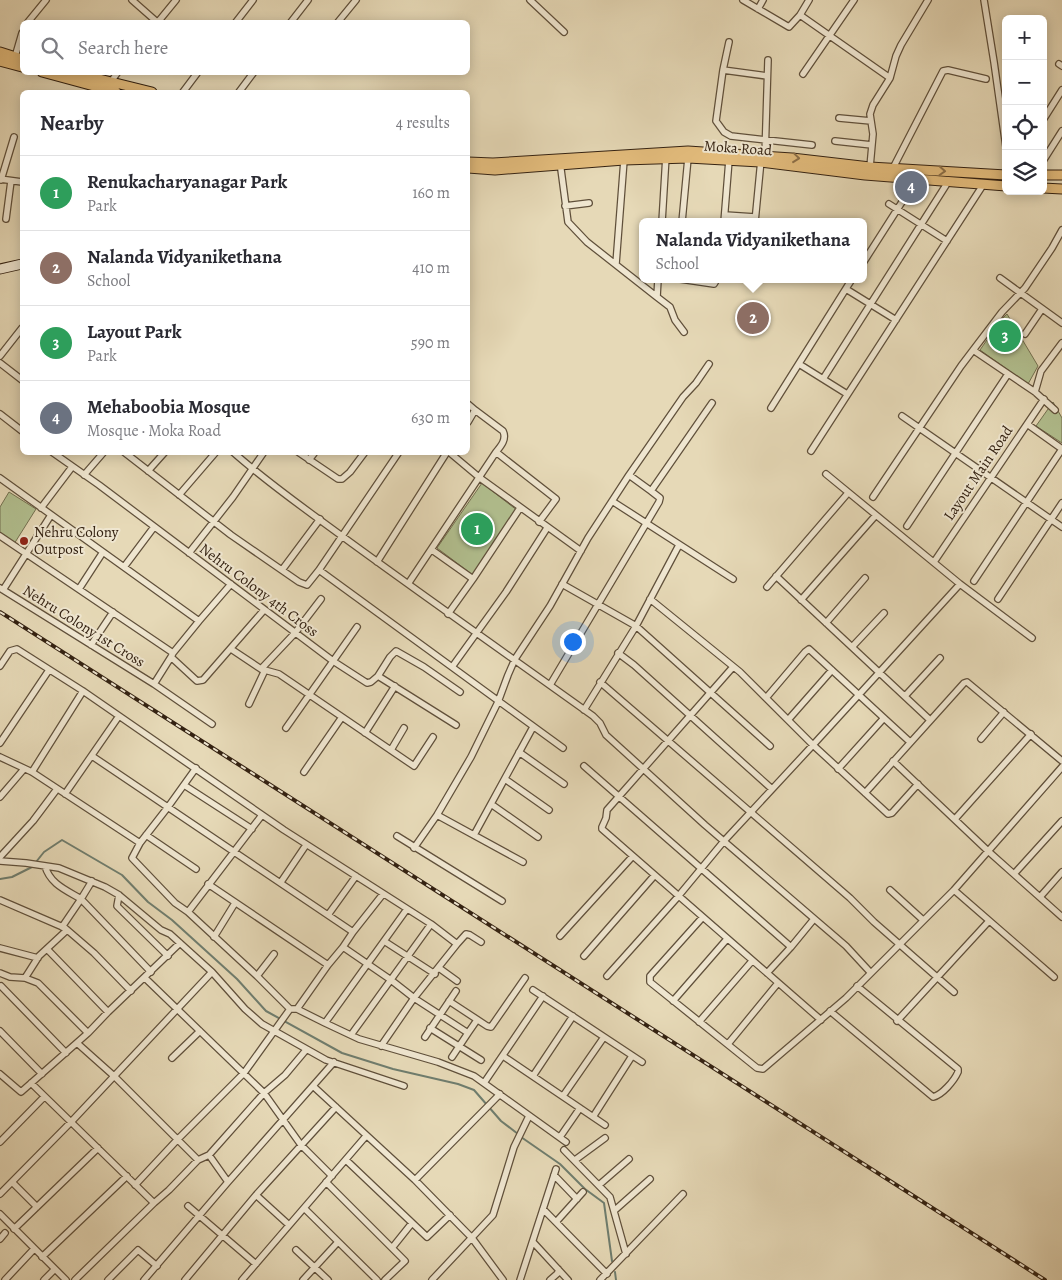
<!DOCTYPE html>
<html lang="en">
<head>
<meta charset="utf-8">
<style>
  body { margin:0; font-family:Alegreya,serif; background:#f7f7f7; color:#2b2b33 }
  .controls { position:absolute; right:15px; top:15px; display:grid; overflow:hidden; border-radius:8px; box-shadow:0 2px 12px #0003 }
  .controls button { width:45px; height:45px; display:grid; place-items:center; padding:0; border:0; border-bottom:1px solid #e1e1e2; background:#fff; color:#2b2b33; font:25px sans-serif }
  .you { position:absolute; left:572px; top:641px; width:18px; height:18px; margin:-12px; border:4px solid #fff; border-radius:50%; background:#1a73e8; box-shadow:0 0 0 8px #1a73e833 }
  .badge { display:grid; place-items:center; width:32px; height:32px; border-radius:50%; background:#ea580c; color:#fff; font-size:16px; font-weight:700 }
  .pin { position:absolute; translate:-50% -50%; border:2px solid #fff; box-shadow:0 1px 5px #0006 }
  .popup { position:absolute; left:639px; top:218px; width:228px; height:65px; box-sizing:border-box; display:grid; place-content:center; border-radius:8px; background:#fff; filter:drop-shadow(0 1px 4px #0005); font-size:16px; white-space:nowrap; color:#7c7c81 }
  .popup b { font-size:19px; color:#2b2b33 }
  .popup::after { content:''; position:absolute; left:50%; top:100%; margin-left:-10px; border:10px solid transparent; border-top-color:#fff }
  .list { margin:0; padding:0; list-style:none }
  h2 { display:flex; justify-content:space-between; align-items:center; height:65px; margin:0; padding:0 20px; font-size:21px }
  h2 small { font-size:16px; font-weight:400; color:#7c7c81 }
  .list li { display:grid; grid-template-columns:32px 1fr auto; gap:15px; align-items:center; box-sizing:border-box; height:75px; padding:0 20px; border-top:1px solid #e1e1e2 }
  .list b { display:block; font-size:19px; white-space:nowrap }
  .list p { margin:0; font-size:16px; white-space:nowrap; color:#7c7c81 }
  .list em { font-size:16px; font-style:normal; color:#7c7c81 }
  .icon { flex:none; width:28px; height:28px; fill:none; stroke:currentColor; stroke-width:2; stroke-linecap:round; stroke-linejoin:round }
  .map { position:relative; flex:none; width:1062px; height:1280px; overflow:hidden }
  .search { position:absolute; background:#fff; box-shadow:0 2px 12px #0003; left:20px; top:20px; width:450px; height:55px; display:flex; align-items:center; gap:12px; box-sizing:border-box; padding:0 18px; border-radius:8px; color:#7c7c81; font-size:19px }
  .panel { position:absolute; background:#fff; box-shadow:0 2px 12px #0003; left:20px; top:90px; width:450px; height:365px; border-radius:8px }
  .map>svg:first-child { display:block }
  .green { fill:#b2c090; stroke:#737151 }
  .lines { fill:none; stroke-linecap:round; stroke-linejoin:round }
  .stream { stroke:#6f7d6e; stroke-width:2 }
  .minor-casing { stroke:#60503b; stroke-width:8 }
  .secondary-casing { stroke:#342212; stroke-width:11 }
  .primary-casing { stroke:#342212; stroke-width:11 }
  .minor { stroke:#efe6d0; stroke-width:5.5 }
  .secondary { stroke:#efe6d0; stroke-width:9 }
  .primary { stroke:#e3bc7c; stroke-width:9 }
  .rail-casing { stroke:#342212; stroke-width:4 }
  .rail { stroke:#efe6d0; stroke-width:2; stroke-dasharray:5.5; stroke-linecap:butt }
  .oneway { stroke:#8c6f47 }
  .poi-dot { fill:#8f2418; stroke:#efe6d0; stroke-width:2 }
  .labels { text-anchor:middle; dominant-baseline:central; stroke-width:4; stroke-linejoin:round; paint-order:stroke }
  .street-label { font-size:15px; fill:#342212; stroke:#efe6d0 }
  .poi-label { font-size:15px; fill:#342212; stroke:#efe6d0; text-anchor:start }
</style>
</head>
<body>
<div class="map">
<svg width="1062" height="1280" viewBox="0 0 1062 1280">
  <rect width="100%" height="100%" fill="#e6d9b7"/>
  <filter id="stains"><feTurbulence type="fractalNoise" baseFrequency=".004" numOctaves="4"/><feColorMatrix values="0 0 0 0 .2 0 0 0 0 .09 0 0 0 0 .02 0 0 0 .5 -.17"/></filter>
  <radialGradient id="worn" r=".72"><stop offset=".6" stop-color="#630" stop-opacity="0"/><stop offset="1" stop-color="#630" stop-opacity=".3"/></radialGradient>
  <path class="green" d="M1007 314 1038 366 1028 384 980 350 1000 321Z
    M1053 402 1062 418V443L1036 426Z
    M482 483 518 511 473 575 437 548Z
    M9 492 36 509 14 544 0 535V507Z"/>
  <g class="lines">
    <path class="stream" d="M0 879 12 877 32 867 44 852 62 840 122 875 148 902 172 920 237 979 266 1011 342 1053 393 1069 458 1084 474 1090 501 1121 518 1134
      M521 1137 560 1164 585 1189 604 1203 612 1261
      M615 1272 616 1280"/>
    <g class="minor-casing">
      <path id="minor" d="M132 0 157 22
        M530 0 564 32
        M743 0 789 27 800 15 890 78
        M984 0 994 62 1006 147
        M758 9 763 0
        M800 15 809 0
        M28 22 46 0
        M158 22 176 0
        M236 22 253 0
        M291 22 308 0
        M338 22 356 0
        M729 42 723 70 716 121 724 132 731 136 812 145
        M15 57 22 33
        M1059 64 1062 66
        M723 70 767 76
        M803 74 854 0
        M110 83 118 72
        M183 92 198 72
        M239 92 254 72
        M839 118 871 121
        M1043 120 1062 90
        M835 141 872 145
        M765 156 768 60
        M1043 161 1062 131
        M560 162 568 222 587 242 657 297
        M870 167 873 134 870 114 873 105 890 78 896 56 901 45 928 0
        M893 168 943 71 948 70 986 79
        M0 179 22 182
        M1 180 14 137
        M889 204 947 241
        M565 206 589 203
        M725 215 755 217
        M6 219 11 181
        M662 222 666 156
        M682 222 688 158
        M724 222 729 160
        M755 222 761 160
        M863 263 916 180
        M616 264 624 160
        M1000 278 1062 323
        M658 279 657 297 670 307 675 320 684 332
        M680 279 714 284 717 279
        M846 289 896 320
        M1025 334 1042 309
        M973 350 1035 392 1055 410
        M0 356 22 328
        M0 363 22 380
        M799 364 847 394
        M823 379 948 182
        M1035 392 1041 371 1062 343
        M468 404 475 410 468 422
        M771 408 852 279
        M475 410 503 431C507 439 501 446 496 452L556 499 539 522
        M0 414 22 431
        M902 416 1062 527
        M811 451 983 185
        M52 452 99 485 333 661 367 683 371 682 378 676 456 725
        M124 452 231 535 299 582 307 585 319 570 399 452
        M233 452C270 485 311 513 350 542 431 601 512 658 593 716L600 723 606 735 705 825 846 946 870 972
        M298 452 338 479H342L350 472 365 452
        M449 452 480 478 581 551
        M309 460 315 452
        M148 471 165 452
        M826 474 960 584 1032 638
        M84 475 104 452
        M629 475 651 491
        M0 478 199 621
        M179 495 216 452
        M873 497 961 366 1002 312 1025 288 1052 248 1062 230
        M612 501 733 579
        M41 508 72 467
        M907 526 1008 374
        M0 536 173 653 171 657 197 681 203 680 264 610
        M432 550 473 579 520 508
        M189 553 233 497 264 452
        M377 562 447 452
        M934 562 1044 399
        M124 567 154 527
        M282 570 320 519
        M319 570 563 748
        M776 576 930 720
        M974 581 1062 449 1027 424
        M408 584 496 452
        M562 584 636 626 770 746
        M767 587 848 493
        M0 588 154 684 212 724
        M79 589 103 552
        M3 590 51 515
        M650 599 740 672 813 745 888 814 892 813 918 784
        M998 599 1062 503
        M801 600 876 515
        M448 614 473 579
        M826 623 865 578
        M91 645 113 612
        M852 647 884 613
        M231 649 261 669 279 674 414 766 433 737
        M173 653 199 621 231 584
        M618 653 634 665 772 789
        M0 666 10 651 17 649 83 691 284 830 431 924 457 944 466 934 470 935 481 942
        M452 667 506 592 547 528
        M733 667 607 810 606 818 602 827V829L821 1020
        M261 669 295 633 321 599
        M378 676 390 657 396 651 424 667 460 692
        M600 682 850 898 874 922 954 992
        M154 684 171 657
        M550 685 659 502 660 498 651 491 712 403
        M905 696 940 658
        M766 698 805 652 809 649 910 742
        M249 704 265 670
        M584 710 636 626 679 545
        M788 720 832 670
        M286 728 357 627
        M365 733 395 686
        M981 739 1004 712
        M0 743 49 670
        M391 750 404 728
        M519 752 564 784
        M92 756 353 932 343 947 391 980 414 998 468 1033 477 1020
        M0 757 32 772 140 843 168 807 196 768
        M893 761 988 851 1062 917
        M584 766 791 947 767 973
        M838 769 884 718
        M32 772 83 691
        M304 772 342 717
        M505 779 549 810
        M184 785 252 829
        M865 793 964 683 967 682 1062 761
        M65 794 119 716
        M0 797 24 769
        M491 804 538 837
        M437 815 523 862
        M955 819 1031 734
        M146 835 196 869
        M474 835 533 727
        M397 836 502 901
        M140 843 132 858 175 903 188 912 257 976 290 1009H297L325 1023 407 909
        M414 848 437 815 471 757 498 702 508 675 515 659 550 606 588 538 629 475 683 397 696 383 709 364
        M0 857 33 821 57 789
        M0 861 26 863 59 868 105 887 119 895 161 930 170 934 212 972 245 1009 262 1024 326 1060 404 1086
        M45 866C50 884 66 890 81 899L92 881
        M1014 874 1062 821
        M281 882 306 845
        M208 884 328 965
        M890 890 923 920
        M954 890 1054 977
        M119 895 117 906 168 956
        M1040 897 1062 872
        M0 900 65 928 94 953 131 991
        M188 912 262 815
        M328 915 356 876
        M702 918 650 976V982L757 1068 763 1069 846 998 954 890 1062 767
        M62 927 81 899 151 972
        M353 932 383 894
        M560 936 632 857
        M214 937 235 903
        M384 941 435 974
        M791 947 814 919
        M0 948 38 958
        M47 949 108 1012
        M584 956 654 876
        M439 968 457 981
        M0 973 10 977 25 978 38 983 88 1033
        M257 976 274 954
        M607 976 676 899 724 841 813 745 960 584
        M25 978 39 956 67 930
        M145 978 264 1093 301 1145 332 1176
        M1 986 66 1053
        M533 990 642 1062
        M449 1001 487 1026 491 1027 525 978
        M673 1001 727 939
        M297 1009 328 965 343 947
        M830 1011 933 1097C942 1095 954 1081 958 1072V1069L857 986
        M897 1021 989 921
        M699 1022 752 961
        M325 1023 359 1039 438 1062 474 1076 566 1142
        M430 1028 481 1060
        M0 1031 42 1074
        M351 1035 431 924
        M425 1037 456 991
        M77 1043 114 1076 198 1160 209 1155 228 1182
        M728 1044 778 983
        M381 1046 414 998 457 944
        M503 1056 605 1125
        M452 1057 468 1033
        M172 1058 200 1031
        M0 1074 21 1092 88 1033 108 1012 180 943
        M533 1076 573 1016
        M31 1083 154 1203
        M484 1083 543 996
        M313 1086 415 1180 472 1238 503 1280
        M563 1096 604 1037
        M593 1117 632 1056
        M560 1137 580 1108
        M0 1142 44 1097
        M564 1150 610 1197 626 1254
        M209 1155 264 1093 285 1075 306 1050
        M346 1160 427 1237 450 1215
        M575 1160 605 1138
        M554 1175 577 1199
        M415 1180 500 1094
        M12 1182 37 1207
        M326 1182 405 1261 385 1280
        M135 1185 177 1140 244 1073 290 1009
        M599 1185 629 1159
        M0 1194 71 1122 212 972
        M256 1195 289 1225
        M188 1206 256 1264
        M304 1208 377 1280
        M543 1209 607 1274
        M615 1210 650 1179
        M0 1214 66 1280
        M556 1222 583 1192
        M14 1229 98 1148
        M0 1239 5 1233
        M533 1242 568 1280
        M392 1248 412 1223
        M296 1250 328 1280
        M42 1257 127 1176
        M5 1280 34 1249
        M44 1280 55 1269
        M75 1280 154 1203 169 1190 198 1160
        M108 1280 138 1250 157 1266
        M144 1280 228 1182 334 1062
        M185 1280 256 1195 336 1107
        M242 1280 366 1136
        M303 1280 338 1242
        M432 1280 493 1215 514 1147 529 1116
        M520 1280 556 1169
        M550 1280 558 1273V1269
        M600 1280 683 1194"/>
    </g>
    <g class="secondary-casing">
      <path id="secondary" d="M0 269 22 264"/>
    </g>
    <g class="primary-casing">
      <path id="primary" d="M0 52 22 59
        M0 61 22 67
        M42 72 116 92
        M71 72 152 92
        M468 162 493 163 688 151 792 158 870 167 1006 175
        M468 168 495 170 624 160 688 158 760 162 865 175 1006 186
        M1043 175H1062
        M1043 188 1062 189"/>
    </g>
    <use href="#minor" class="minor"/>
    <use href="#secondary" class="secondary"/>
    <use href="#primary" class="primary"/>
    <g class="rail-casing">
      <path id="rail" d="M0 612 1045 1280"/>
    </g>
    <use href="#rail" class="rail"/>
  </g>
  <defs><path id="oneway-chevron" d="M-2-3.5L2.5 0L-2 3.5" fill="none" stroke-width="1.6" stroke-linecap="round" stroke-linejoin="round" transform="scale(1.25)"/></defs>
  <g class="oneway">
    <use href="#oneway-chevron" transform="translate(796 158) rotate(6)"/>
    <use href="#oneway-chevron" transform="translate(942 171) rotate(3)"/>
  </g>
  <circle class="poi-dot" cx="24" cy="541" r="5"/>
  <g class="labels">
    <g class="street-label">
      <text transform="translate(738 148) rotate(4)">Moka Road</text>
      <text transform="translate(978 473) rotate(-56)">Layout Main Road</text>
      <text transform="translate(259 590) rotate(37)">Nehru Colony 4th Cross</text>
      <text transform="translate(84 626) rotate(32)">Nehru Colony 1st Cross</text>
    </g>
    <g class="poi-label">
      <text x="34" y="532">Nehru Colony<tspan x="34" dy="17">Outpost</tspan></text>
    </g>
  </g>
  <rect width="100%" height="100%" filter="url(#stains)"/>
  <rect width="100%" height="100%" fill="url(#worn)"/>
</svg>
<div class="controls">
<button>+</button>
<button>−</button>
<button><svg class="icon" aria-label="locate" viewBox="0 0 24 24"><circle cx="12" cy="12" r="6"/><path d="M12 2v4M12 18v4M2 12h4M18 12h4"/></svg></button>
<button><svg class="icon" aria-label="layers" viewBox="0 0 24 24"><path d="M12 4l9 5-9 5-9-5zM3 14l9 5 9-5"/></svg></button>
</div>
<div class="you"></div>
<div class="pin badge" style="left:477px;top:529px;background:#2e9e5b">1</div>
<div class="pin badge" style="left:753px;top:318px;background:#8d6e63">2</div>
<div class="popup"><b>Nalanda Vidyanikethana</b>School</div>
<div class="pin badge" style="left:1005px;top:336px;background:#2e9e5b">3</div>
<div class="pin badge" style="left:911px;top:187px;background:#6b7280">4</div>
<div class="search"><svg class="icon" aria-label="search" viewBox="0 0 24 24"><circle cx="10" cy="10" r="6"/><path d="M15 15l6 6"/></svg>Search here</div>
<section class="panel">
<h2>Nearby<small>4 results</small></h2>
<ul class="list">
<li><span class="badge" style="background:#2e9e5b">1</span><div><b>Renukacharyanagar Park</b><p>Park</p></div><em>160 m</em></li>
<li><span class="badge" style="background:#8d6e63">2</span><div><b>Nalanda Vidyanikethana</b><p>School</p></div><em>410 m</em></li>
<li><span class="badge" style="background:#2e9e5b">3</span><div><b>Layout Park</b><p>Park</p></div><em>590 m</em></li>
<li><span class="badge" style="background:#6b7280">4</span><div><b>Mehaboobia Mosque</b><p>Mosque · Moka Road</p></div><em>630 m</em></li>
</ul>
</section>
</div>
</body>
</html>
